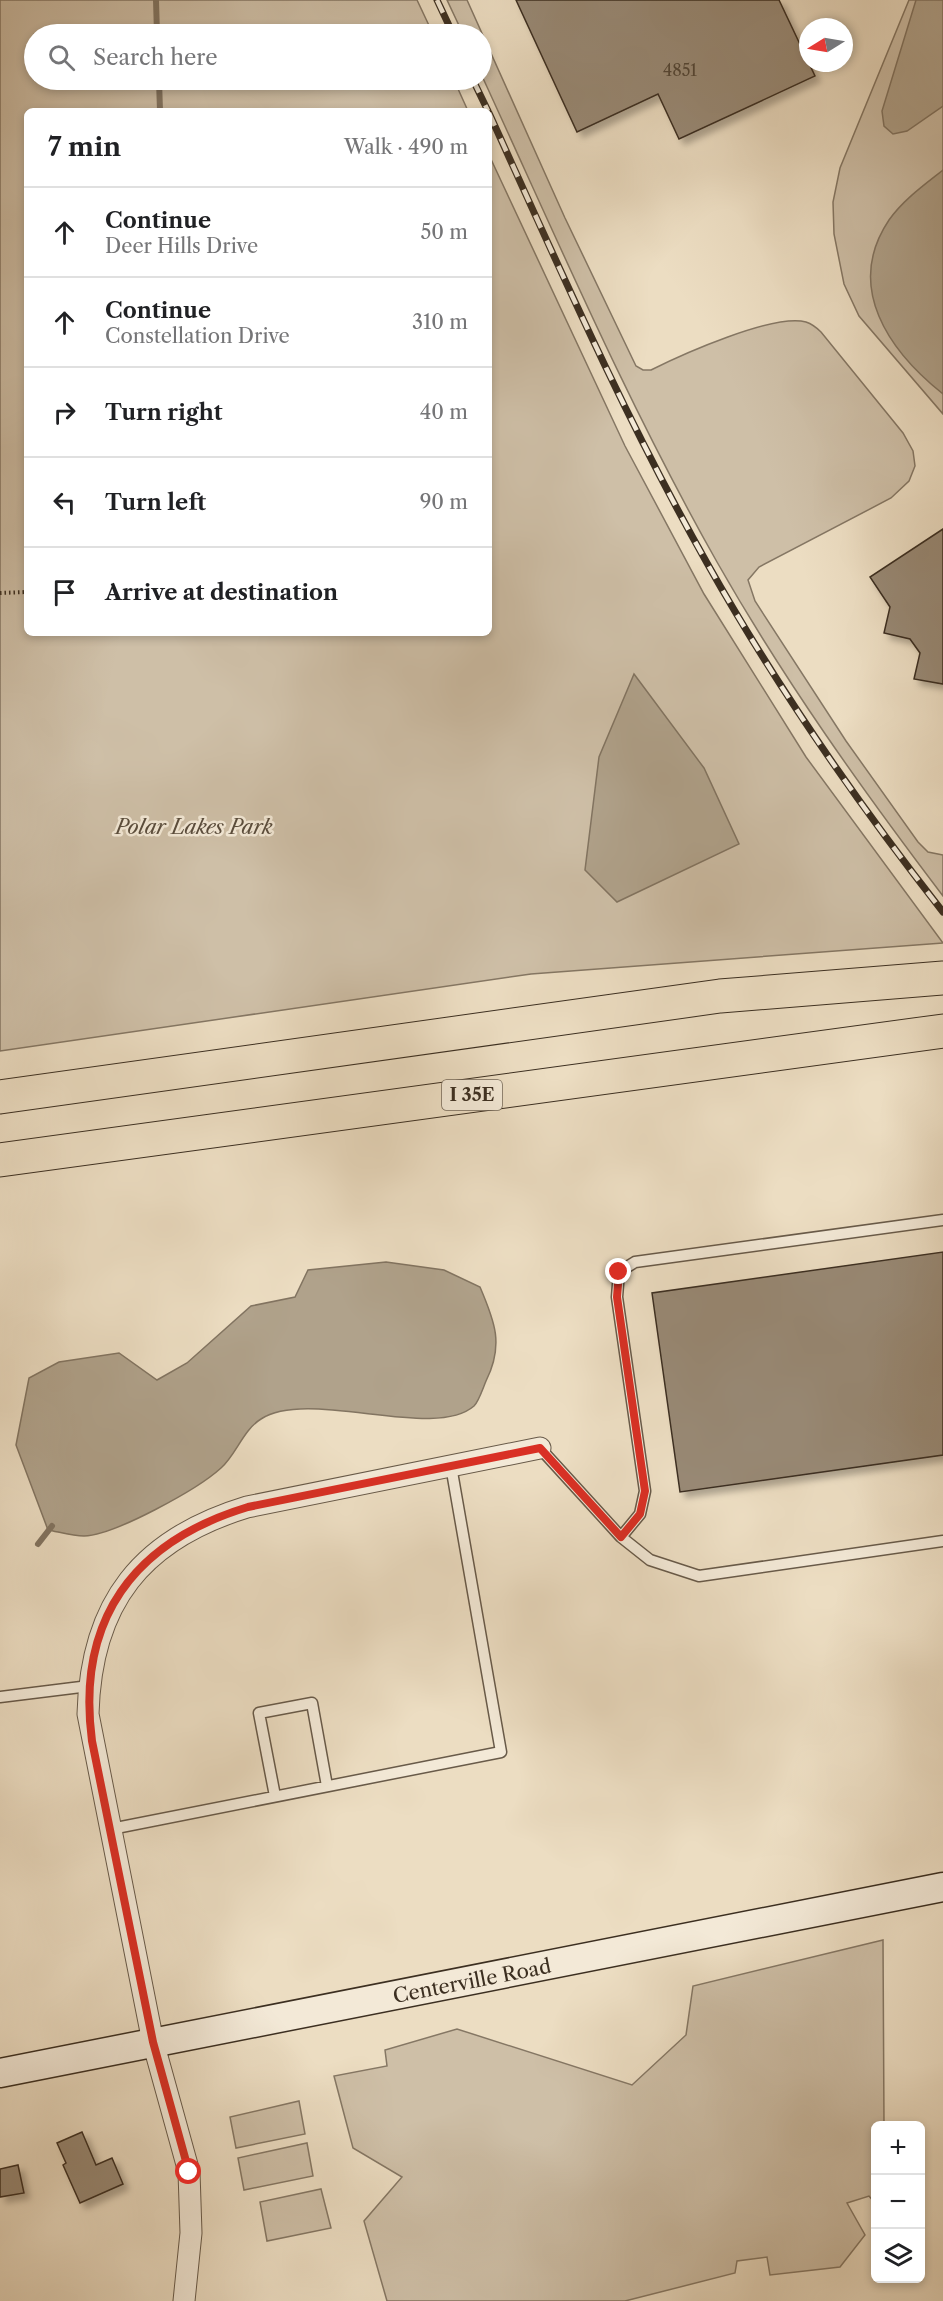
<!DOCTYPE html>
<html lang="en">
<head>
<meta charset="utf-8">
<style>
  body { margin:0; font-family:"Libre Caslon Text",serif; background:#f2f2f2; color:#202124 }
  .controls { position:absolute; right:18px; bottom:18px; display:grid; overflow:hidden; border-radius:9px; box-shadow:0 3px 9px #0003 }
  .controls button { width:54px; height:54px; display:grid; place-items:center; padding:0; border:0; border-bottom:2px solid #e0e0e0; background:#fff; color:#202124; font:30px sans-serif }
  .compass { position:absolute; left:799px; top:18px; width:54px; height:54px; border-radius:50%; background:#fff; box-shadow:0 3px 9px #0003; rotate:259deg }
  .stop { position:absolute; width:18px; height:18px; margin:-14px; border:4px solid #d93025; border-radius:50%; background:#fff }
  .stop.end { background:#d93025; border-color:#fff; box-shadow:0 2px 6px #0008 }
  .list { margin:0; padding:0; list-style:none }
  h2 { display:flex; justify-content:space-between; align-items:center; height:78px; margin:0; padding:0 24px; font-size:26px }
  h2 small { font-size:20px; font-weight:400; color:#757577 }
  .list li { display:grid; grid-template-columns:39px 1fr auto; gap:18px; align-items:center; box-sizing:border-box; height:90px; padding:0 24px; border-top:2px solid #e0e0e0 }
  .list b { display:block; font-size:22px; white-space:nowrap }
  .list p { margin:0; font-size:20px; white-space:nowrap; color:#757577 }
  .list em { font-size:20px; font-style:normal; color:#757577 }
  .icon { flex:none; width:33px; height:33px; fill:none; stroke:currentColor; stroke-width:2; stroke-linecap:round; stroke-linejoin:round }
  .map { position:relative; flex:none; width:943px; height:2301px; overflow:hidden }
  .search { position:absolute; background:#fff; box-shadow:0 3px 9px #0003; left:24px; top:24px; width:468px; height:66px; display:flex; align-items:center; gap:15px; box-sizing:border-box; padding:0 21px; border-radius:33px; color:#757577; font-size:22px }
  .panel { position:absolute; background:#fff; box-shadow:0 3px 9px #0003; left:24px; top:108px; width:468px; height:528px; border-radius:9px }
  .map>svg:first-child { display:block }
  .green { fill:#cebfa7; stroke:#857764; stroke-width:1.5 }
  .water { fill:#b0a28b; stroke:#827461; stroke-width:1.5 }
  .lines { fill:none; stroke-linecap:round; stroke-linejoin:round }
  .stream { stroke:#827461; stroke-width:6 }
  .building { fill:#988975; stroke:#3c2f21; stroke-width:1.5; filter:url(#shadow) }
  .lane-casing { stroke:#685a49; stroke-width:13 }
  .street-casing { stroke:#685a49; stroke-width:23 }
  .secondary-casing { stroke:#3c2f21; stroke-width:31 }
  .highway-casing { stroke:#3c2f21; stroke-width:35 }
  .path { stroke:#3c2f21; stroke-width:4; stroke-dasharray:1.5 3; stroke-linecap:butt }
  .lane { stroke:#f3e9d7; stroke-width:10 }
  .street { stroke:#f3e9d7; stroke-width:21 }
  .secondary { stroke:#f3e9d7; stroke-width:28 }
  .highway { stroke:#ecddc2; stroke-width:33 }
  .rail-casing { stroke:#3c2f21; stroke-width:7 }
  .rail { stroke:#f3e9d7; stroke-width:4.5; stroke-dasharray:14; stroke-linecap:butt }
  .route { stroke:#d93025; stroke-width:8 }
  .labels { text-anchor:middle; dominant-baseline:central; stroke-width:5; stroke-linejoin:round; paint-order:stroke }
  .number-label { font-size:16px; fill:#534636 }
  .shield { fill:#f3e9d7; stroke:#736758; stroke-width:1.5 }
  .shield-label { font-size:18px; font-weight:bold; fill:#3c2f21 }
  .park-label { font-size:20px; font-style:italic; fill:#594c3c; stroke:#f3e9d7 }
  .street-label { font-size:20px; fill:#3c2f21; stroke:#f3e9d7 }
</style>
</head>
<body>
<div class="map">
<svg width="943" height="2301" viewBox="0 0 943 2301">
  <defs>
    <filter id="shadow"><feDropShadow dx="5.5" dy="5.5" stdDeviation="3" flood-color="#0004"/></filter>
  </defs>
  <rect width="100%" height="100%" fill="#ecddc2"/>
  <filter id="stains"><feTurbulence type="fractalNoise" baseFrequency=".00333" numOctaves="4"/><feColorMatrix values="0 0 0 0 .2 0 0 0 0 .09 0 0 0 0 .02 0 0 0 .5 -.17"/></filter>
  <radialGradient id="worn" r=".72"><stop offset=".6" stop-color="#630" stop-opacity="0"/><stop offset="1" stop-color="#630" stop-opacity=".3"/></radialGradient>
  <path class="green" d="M0 0H417L433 34H34V80H454L468 111H27V633H489V155L625 446 704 594 806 757 943 943 531 974 0 1051Z
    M447 0H467L565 218 636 366 643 370H651C681 355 774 313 806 322 812 324 817 328 821 332L903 433 913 451 915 466 909 481 891 498 759 567 748 580 755 601 846 741 918 842 928 852 943 855V896C861 788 784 680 717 562 628 405 557 239 482 76V34H463Z
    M909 0H943V414L859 316 844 284 834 234 833 202 840 168Z
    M883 1940 884 2125 876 2126 875 2203 869 2196 847 2203 865 2235 840 2267 770 2275 767 2257 737 2261 735 2273 625 2301H387L364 2221 402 2177 353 2148 334 2076 387 2066 385 2050 457 2029 632 2085 686 2035 693 1986Z
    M299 2101 305 2134 236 2148 230 2117Z
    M307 2143 313 2176 244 2190 238 2158Z
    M321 2189 331 2228 267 2241 260 2202Z"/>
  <path class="water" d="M916 0H943V106L907 131 893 134 884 126 882 111Z
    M943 170V394C889 351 844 287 889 220 903 200 924 185 943 170Z
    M634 674 704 768 739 844 617 902 585 870 599 757Z
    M386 1262 444 1270 480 1287C495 1322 504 1345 486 1381 483 1388 479 1401 474 1406 434 1441 309 1388 261 1419 243 1430 236 1455 221 1468 198 1489 115 1535 84 1536 73 1536 59 1532 48 1530L16 1445 29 1378 59 1362 119 1353 157 1380 187 1363 251 1306 295 1297 308 1270Z"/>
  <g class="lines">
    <path class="stream" d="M156 0 157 34
      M159 80 160 111
      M38 1544 52 1526"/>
  </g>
  <path class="building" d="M516 0H779L815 76 679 139 658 94 577 132Z
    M943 529V684L914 679 920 653 910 639 884 633 890 607 870 577Z
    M943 1252V1455L680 1492 652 1293Z
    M82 2132 96 2165 112 2158 123 2184 80 2203 63 2165 66 2163 57 2143Z
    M18 2165 24 2193 0 2197V2169Z"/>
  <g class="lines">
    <g class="lane-casing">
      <path id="lane" d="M540 1448 621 1537 650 1560 699 1576 943 1541
        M621 1537 640 1514 645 1491 617 1297 619 1272 635 1262 943 1220
        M0 1697 89 1686
        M275 1796 259 1713 312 1703 327 1786
        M111 1829 501 1752 451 1466"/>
    </g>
    <g class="street-casing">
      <path id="street" d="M184 2301 191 2233 189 2172 153 2042 88 1714C91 1602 142 1539 247 1507L540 1448"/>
    </g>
    <g class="secondary-casing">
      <path id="secondary" d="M0 2073 943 1887"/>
    </g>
    <g class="highway-casing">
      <path id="highway" d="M0 1097 720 996 943 978
        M0 1160 943 1031"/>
    </g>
    <path class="path" d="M0 593 27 592"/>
    <use href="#lane" class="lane"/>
    <use href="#street" class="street"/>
    <use href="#secondary" class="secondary"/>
    <use href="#highway" class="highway"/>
    <g class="rail-casing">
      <path id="rail" d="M437 0 453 34
        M473 80 488 111
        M489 113C558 265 625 418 707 563 776 686 856 801 943 912"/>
    </g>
    <use href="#rail" class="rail"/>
  </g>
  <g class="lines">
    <path class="route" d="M189 2172 153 2042 92 1741C76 1620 133 1542 248 1507L540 1448 621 1537 640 1514 645 1491 617 1297 619 1272"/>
  </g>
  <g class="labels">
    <g class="number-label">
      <text x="680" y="70">4851</text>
    </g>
    <rect class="shield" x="442" y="1080" width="60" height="30" rx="4.5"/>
    <g class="shield-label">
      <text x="472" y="1095">I 35E</text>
    </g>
    <g class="park-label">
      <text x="194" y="827">Polar Lakes Park</text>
    </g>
    <g class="street-label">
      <text transform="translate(472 1981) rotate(-11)">Centerville Road</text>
    </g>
  </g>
  <rect width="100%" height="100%" filter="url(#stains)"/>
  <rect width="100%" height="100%" fill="url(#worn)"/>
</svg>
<div class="controls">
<button>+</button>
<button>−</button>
<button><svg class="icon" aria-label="layers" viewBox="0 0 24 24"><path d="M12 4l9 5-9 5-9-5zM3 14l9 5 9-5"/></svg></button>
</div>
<svg class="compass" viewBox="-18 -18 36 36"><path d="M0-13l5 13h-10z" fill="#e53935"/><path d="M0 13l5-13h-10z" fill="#757577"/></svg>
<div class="stop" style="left:189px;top:2172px"></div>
<div class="stop end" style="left:619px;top:1272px"></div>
<div class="search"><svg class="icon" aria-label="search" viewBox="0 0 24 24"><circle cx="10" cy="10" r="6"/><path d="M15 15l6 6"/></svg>Search here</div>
<section class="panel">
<h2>7 min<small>Walk · 490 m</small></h2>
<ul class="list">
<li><svg class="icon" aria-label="ahead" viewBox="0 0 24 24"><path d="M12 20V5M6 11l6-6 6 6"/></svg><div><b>Continue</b><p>Deer Hills Drive</p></div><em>50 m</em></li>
<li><svg class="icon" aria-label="ahead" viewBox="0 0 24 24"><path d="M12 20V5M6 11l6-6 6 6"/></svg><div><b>Continue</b><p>Constellation Drive</p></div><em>310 m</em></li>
<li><svg class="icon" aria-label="right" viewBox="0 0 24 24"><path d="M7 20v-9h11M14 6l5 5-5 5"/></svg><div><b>Turn right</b></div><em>40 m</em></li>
<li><svg class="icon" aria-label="left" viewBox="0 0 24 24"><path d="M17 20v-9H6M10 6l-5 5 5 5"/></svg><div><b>Turn left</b></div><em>90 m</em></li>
<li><svg class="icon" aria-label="arrive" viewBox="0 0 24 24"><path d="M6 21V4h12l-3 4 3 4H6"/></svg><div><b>Arrive at destination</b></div></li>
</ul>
</section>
</div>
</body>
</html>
